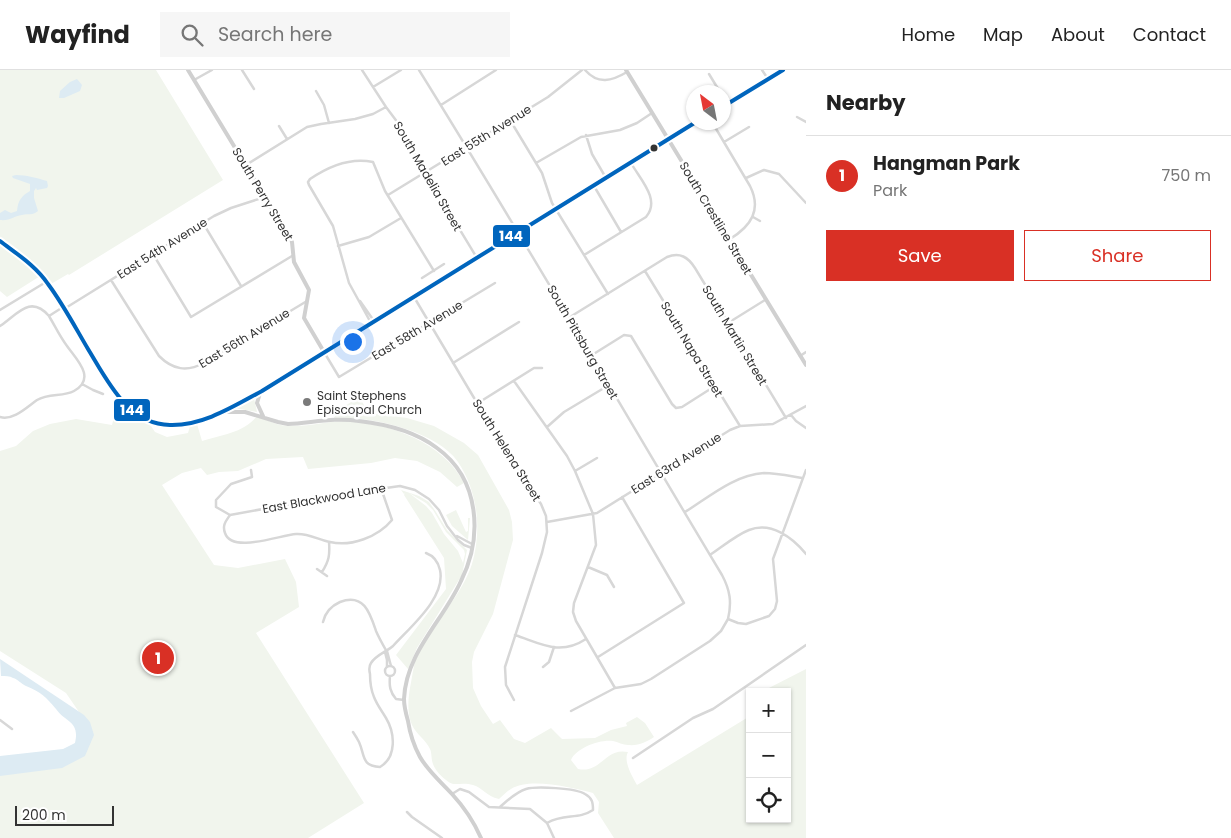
<!DOCTYPE html>
<html lang="en">
<head>
<meta charset="utf-8">
<style>
  body { margin:0; font-family:Poppins,sans-serif; background:#f6f6f6; color:#222 }
  .controls { position:absolute; right:15px; bottom:15px; display:grid; overflow:hidden; border-radius:0px; box-shadow:0 1px 4px #0004 }
  .controls button { width:45px; height:45px; display:grid; place-items:center; padding:0; border:0; border-bottom:1px solid #e0e0e0; background:#fff; color:#222; font:25px sans-serif }
  .compass { position:absolute; left:686px; top:15px; width:45px; height:45px; border-radius:50%; background:#fff; box-shadow:0 1px 4px #0004; rotate:328deg }
  .scale { position:absolute; left:15px; bottom:12px; width:99px; box-sizing:border-box; padding-left:5px; border:2px solid #333; border-top:0; font-size:14px; line-height:18px; white-space:nowrap; color:#333; -webkit-text-stroke:4px #fff; paint-order:stroke }
  .you { position:absolute; left:352px; top:271px; width:18px; height:18px; margin:-12px; border:4px solid #fff; border-radius:50%; background:#1a73e8; box-shadow:0 0 0 8px #1a73e833 }
  .badge { display:grid; place-items:center; width:32px; height:32px; border-radius:50%; background:#d93025; color:#fff; font-size:16px; font-weight:700 }
  .pin { position:absolute; translate:-50% -50%; border:2px solid #fff; box-shadow:0 1px 5px #0006 }
  .list { margin:0; padding:0; list-style:none }
  h2 { display:flex; justify-content:space-between; align-items:center; height:65px; margin:0; padding:0 20px; font-size:21px }
  h2 small { font-size:16px; font-weight:400; color:#767676 }
  .list li { display:grid; grid-template-columns:32px 1fr auto; gap:15px; align-items:center; box-sizing:border-box; height:80px; padding:0 20px; border-top:1px solid #e0e0e0 }
  .list b { display:block; font-size:19px; white-space:nowrap }
  .list p { margin:0; font-size:16px; white-space:nowrap; color:#767676 }
  .list em { font-size:16px; font-style:normal; color:#767676 }
  .actions { display:flex; gap:10px; padding:15px 20px }
  .actions a { flex:1; padding:11px 0; border:1px solid #d93025; border-radius:0px; text-align:center; font-size:18px; color:#d93025 }
  .actions .main { background:#d93025; color:#fff }
  .icon { flex:none; width:28px; height:28px; fill:none; stroke:currentColor; stroke-width:2; stroke-linecap:round; stroke-linejoin:round }
  .map { position:relative; flex:none; width:806px; height:768px; overflow:hidden }
  header { display:flex; align-items:center; gap:30px; box-sizing:border-box; height:70px; padding:0 25px; background:#fff; border-bottom:1px solid #e0e0e0 }
  header strong { font-size:24px }
  nav { display:flex; gap:28px; margin-inline-start:auto; font-size:18px }
  .search { width:350px; height:45px; background:#f6f6f6; display:flex; align-items:center; gap:12px; box-sizing:border-box; padding:0 18px; border-radius:0px; color:#767676; font-size:19px }
  main { display:flex }
  aside { flex:1; background:#fff }
  .map>svg:first-child { display:block }
  .green { fill:#f1f5ed; fill-rule:evenodd }
  .water { fill:#ddebf3 }
  .lines { fill:none; stroke-linecap:round; stroke-linejoin:round }
  .street { stroke:#d7d7d7; stroke-width:2.5 }
  .secondary { stroke:#d0d0d0; stroke-width:4 }
  .bus-1-casing { stroke:#fff; stroke-width:8 }
  .bus-1 { stroke:#0065bd; stroke-width:4 }
  .bus-dot { fill:#333; stroke:#fff; stroke-width:2 }
  .poi-dot { fill:#7a7a7a; stroke:#fff; stroke-width:2 }
  .labels { text-anchor:middle; dominant-baseline:central; stroke-width:5; stroke-linejoin:round; paint-order:stroke }
  .street-label { font-size:12px; fill:#333; stroke:#fff }
  .poi-label { font-size:12px; fill:#333; stroke:#fff; text-anchor:start }
  .line-badge { stroke:#fff; stroke-width:2 }
  .badge-label { font-size:14px; text-anchor:middle; font-weight:bold; fill:#fff }
</style>
</head>
<body>
<header>
<strong>Wayfind</strong>
<div class="search"><svg class="icon" aria-label="search" viewBox="0 0 24 24"><circle cx="10" cy="10" r="6"/><path d="M15 15l6 6"/></svg>Search here</div>
<nav><a>Home</a><a>Map</a><a>About</a><a>Contact</a></nav>
</header>
<main>
<div class="map">
<svg width="806" height="768" viewBox="0 0 806 768">
  <rect width="100%" height="100%" fill="#fff"/>
  <path class="green" d="M0 0H156L223 110 69 205 68 204 51 214 45 205 37 208 7 227 0 221Z
    M359 327 369 343 407 348 434 356 464 373 478 385 509 440 512 452 513 470 493 544 474 582 472 592 473 618 481 636 493 654 500 650 514 669 525 673 551 658 562 669 595 668 611 660 627 656 626 653 637 647 645 653 654 667C646 672 639 676 628 675 623 675 618 672 613 671 600 669 576 678 571 690L578 699C601 704 605 677 628 682 623 691 632 706 637 715L750 646V749H787V622H766L765 620 806 599V768H614L598 743 599 732 593 723C573 718 530 707 511 719 507 721 503 726 499 729 486 726 483 718 473 715 467 713 460 714 454 714 447 713 435 701 433 694 431 689 432 683 430 679 426 670 416 664 412 655 407 644 408 630 410 618 412 608 413 598 416 588 418 583 422 577 425 572 440 545 462 524 472 494 482 460 478 422 458 392 437 361 370 346 334 348L337 341Z
    M254 328 257 342 234 338Z
    M118 331 135 346 149 353 155 362 167 367 188 363 190 356 197 354 202 371C221 365 244 363 257 346 268 351 281 357 294 356 311 356 329 351 347 351 390 353 444 373 464 413L457 417 440 402 417 391 395 388 371 393 308 399 303 387 266 389 238 401 219 402 207 405 201 398 182 403 162 415 214 495 238 498 285 489 296 512 299 537 256 563 364 733 308 768H0V691L80 680 79 642 66 623 0 581V381L16 376 33 361 50 354 76 349 112 355Z
    M401 420 419 426 429 432 436 442 447 460 467 480 462 505 417 578 408 599 396 585 446 519 444 488 404 425 405 423 404 424ZM409 423 426 433 433 440 446 462 464 480 465 484 463 493 458 481 444 464 432 443 426 436Z
    M456 440 466 462 468 461V448H470L468 470 452 456 446 445Z"/>
  <path class="water" d="M77 9 82 15 80 21 64 28H59L60 21 70 12Z
    M16 105C26 105 37 108 47 111L48 116 47 118 37 120 36 118 34 121V128L38 141C32 146 29 143 22 145 13 146 11 151 0 150V143L5 140 11 143 17 141C18 131 21 126 30 121V114L13 108 12 106Z
    M0 589 84 645 90 652 94 665 85 686 62 698 0 706V686L63 679 75 673C80 651 66 653 56 639 46 627 41 622 26 616 21 614 18 609 13 608 10 606 5 606 1 606Z"/>
  <g class="lines">
    <path class="street" d="M242 0 254 19
      M362 0 386 37 404 61 417 89 477 188
      M419 0C523 167 621 337 722 505 730 520 732 532 728 549
      M585 0C598 15 612 11 627 2
      M762 0 768 9
      M709 4 720 22
      M194 10 212 0
      M373 17 401 0
      M316 21 324 35 329 53
      M724 28 727 34
      M441 35 496 0
      M797 47 806 52
      M510 50 542 103 552 133 608 224
      M712 52 750 116C762 140 751 156 730 169
      M279 56 287 69
      M586 65 592 84 606 108
      M724 72 749 57
      M536 93 581 67 620 60 637 53 652 43
      M246 95 307 57 321 54 355 49 373 44 386 37
      M746 108 764 100 779 104 806 133
      M594 116 621 162
      M388 125 548 27 582 0
      M753 147 760 151
      M203 153 241 216
      M338 176 369 167 401 148
      M153 184 191 247 292 186
      M584 185 646 147C661 130 640 109 631 93
      M645 201 740 356
      M422 208 444 194
      M111 210 159 286C173 300 187 302 204 293L307 231
      M414 227 508 385 541 434 546 446 547 462 542 483 505 597 506 615 514 630
      M360 231 374 251
      M64 239 214 146 231 138 265 127
      M0 240 46 212
      M570 247 667 187C680 182 688 187 695 198L786 348
      M371 253 349 213 333 156 309 115 308 112 310 109C329 96 350 87 373 92L385 121 434 201
      M728 253 765 230
      M0 256C17 245 30 224 49 246L63 237
      M324 282 339 307 495 213
      M592 285 624 265 631 266 672 334 676 338 682 337 715 316
      M800 286 806 282
      M453 293 519 252
      M514 311 567 386 575 401 593 444 596 475 574 533 573 542 576 551 615 618
      M82 314 93 320 103 324
      M478 333 534 298H542
      M791 345 796 351 806 358
      M0 347C13 351 27 337 37 330 49 323 63 327 74 321 97 308 76 289 67 276 60 267 55 256 49 246
      M547 357 564 342 609 315
      M575 401 597 388
      M685 442C709 427 734 405 764 403 776 403 790 406 802 408
      M230 445 351 423 400 416 415 420 429 429 439 440 447 456 458 470 464 475 472 478
      M230 445C226 451 222 455 225 463 232 484 280 465 296 464 308 463 319 470 330 472 351 477 378 467 392 450L381 418
      M230 445 216 437V430L231 414 252 407 251 400
      M547 452 597 443 730 360 740 356 773 354 806 336
      M457 466 472 474
      M710 485C722 477 736 465 749 460 771 451 793 468 806 484
      M588 497 607 505 614 517
      M317 499 327 506
      M322 502C329 491 330 485 329 472
      M323 552C325 543 331 536 340 532 364 523 370 543 376 561 379 568 383 575 387 582
      M515 565C542 574 560 586 586 569
      M387 581 391 596
      M385 582 387 590V597
      M598 587 684 533 622 427
      M385 601a5 5 0 1 1 10 0a5 5 0 1 1-10 0Z
      M543 597 549 592 554 577
      M390 606C389 616 390 622 396 629L404 630
      M571 641 615 618 641 614 651 609 710 571 721 561 728 549 738 553 746 554 769 546 775 539 777 531 773 489 806 400
      M0 650 12 659
      M353 662C355 665 357 668 359 672 365 685 361 696 380 697 397 687 395 663 386 648 382 641 377 635 374 627 371 620 370 612 370 604 369 600 369 596 371 593 376 585 386 582 393 576 410 557 446 528 440 500 438 491 434 486 426 483
      M633 688 693 648 713 639 806 575
      M452 724 460 719 469 722 489 737 530 739 547 753 554 768
      M500 737C508 730 516 722 526 719 536 716 576 718 585 724 592 728 593 732 593 740 578 750 564 743 547 753
      M407 742 412 747 442 768"/>
    <path class="secondary" d="M188 0 292 172 294 192 309 220 304 248 324 282
      M626 0 806 295
      M724 36 783 0
      M0 171 34 198 47 212C62 234 75 257 89 280 112 319 134 365 188 354 214 348 239 333 262 321L697 52
      M260 323 257 333 263 346
      M221 342H245L278 352 288 354C311 353 335 347 359 351 385 354 416 362 437 378 480 409 483 467 461 511 443 551 406 582 404 629 404 636 406 644 408 651 410 664 414 676 420 687 428 701 441 712 452 724 464 737 474 752 481 768"/>
    <g class="bus-1-casing">
      <path id="bus-1" d="M724 36 783 0
        M0 171C17 184 36 196 48 214 63 234 75 257 88 279 107 310 128 355 170 355 203 356 234 336 262 321L696 52"/>
    </g>
    <use href="#bus-1" class="bus-1"/>
  </g>
  <circle class="bus-dot" cx="654" cy="78" r="4.5"/>
  <circle class="poi-dot" cx="307" cy="332" r="5"/>
  <g class="labels">
    <g class="street-label">
      <text transform="translate(486 65) rotate(-32)">East 55th Avenue</text>
      <text transform="translate(428 106) rotate(60)">South Madelia Street</text>
      <text transform="translate(263 124) rotate(59)">South Perry Street</text>
      <text transform="translate(716 148) rotate(59)">South Crestline Street</text>
      <text transform="translate(162 178) rotate(-32)">East 54th Avenue</text>
      <text transform="translate(417 260) rotate(-31)">East 58th Avenue</text>
      <text transform="translate(735 265) rotate(59)">South Martin Street</text>
      <text transform="translate(244 268) rotate(-31)">East 56th Avenue</text>
      <text transform="translate(583 272) rotate(60)">South Pittsburg Street</text>
      <text transform="translate(692 279) rotate(59)">South Napa Street</text>
      <text transform="translate(507 380) rotate(58)">South Helena Street</text>
      <text transform="translate(676 393) rotate(-32)">East 63rd Avenue</text>
      <text transform="translate(324 428) rotate(-10)">East Blackwood Lane</text>
    </g>
    <g class="poi-label">
      <text x="317" y="325">Saint Stephens<tspan x="317" dy="14">Episcopal Church</tspan></text>
    </g>
  </g>
  <g class="line-badge">
    <rect x="492" y="154" width="39" height="24" rx="5" fill="#0065bd"/>
    <rect x="113" y="328" width="38" height="24" rx="5" fill="#0065bd"/>
  </g>
  <g class="badge-label">
    <text x="511" y="171">144</text>
    <text x="132" y="345">144</text>
  </g>
</svg>
<div class="controls">
<button>+</button>
<button>−</button>
<button><svg class="icon" aria-label="locate" viewBox="0 0 24 24"><circle cx="12" cy="12" r="6"/><path d="M12 2v4M12 18v4M2 12h4M18 12h4"/></svg></button>
</div>
<svg class="compass" viewBox="-18 -18 36 36"><path d="M0-13l5 13h-10z" fill="#e53935"/><path d="M0 13l5-13h-10z" fill="#767676"/></svg>
<div class="scale">200 m</div>
<div class="you"></div>
<div class="pin badge" style="left:158px;top:588px">1</div>
</div>
<aside>
<h2>Nearby<small></small></h2>
<ul class="list">
<li><span class="badge">1</span><div><b>Hangman Park</b><p>Park</p></div><em>750 m</em></li>
</ul>
<div class="actions"><a class="main">Save</a><a>Share</a></div>
</aside>
</main>
</body>
</html>
